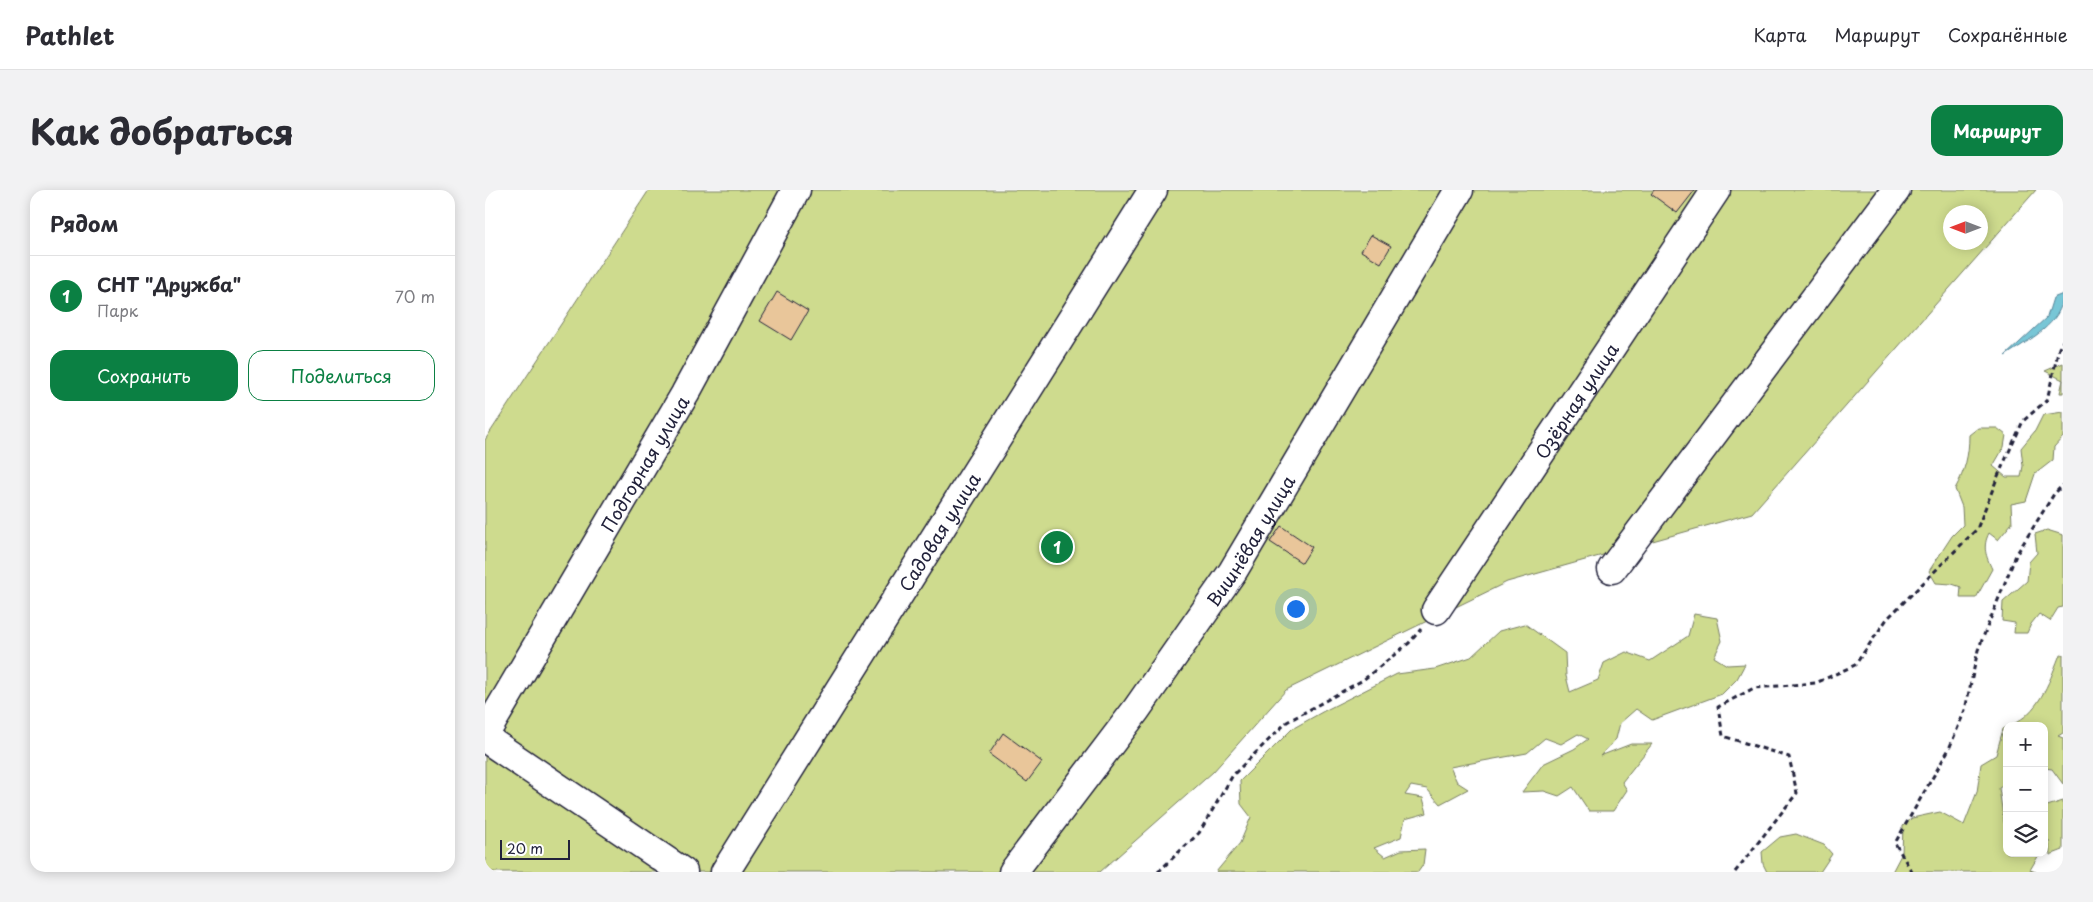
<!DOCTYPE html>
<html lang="ru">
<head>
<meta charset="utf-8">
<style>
  body { margin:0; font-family:"Playpen Sans",sans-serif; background:#f2f2f3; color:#2b2b33 }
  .controls { position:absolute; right:15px; bottom:15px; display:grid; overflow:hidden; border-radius:10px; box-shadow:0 2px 12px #0003 }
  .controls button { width:45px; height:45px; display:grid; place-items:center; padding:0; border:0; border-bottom:1px solid #e1e1e2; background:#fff; color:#2b2b33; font:25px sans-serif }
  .compass { position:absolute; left:1458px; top:15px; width:45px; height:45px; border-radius:50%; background:#fff; box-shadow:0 2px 12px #0003; rotate:270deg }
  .scale { position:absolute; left:15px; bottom:12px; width:70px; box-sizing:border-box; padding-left:5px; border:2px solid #22223b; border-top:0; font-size:14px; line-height:18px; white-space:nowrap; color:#22223b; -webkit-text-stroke:4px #fff; paint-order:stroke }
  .you { position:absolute; left:810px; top:418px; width:18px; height:18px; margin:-12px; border:4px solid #fff; border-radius:50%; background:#1a73e8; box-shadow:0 0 0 8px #1a73e833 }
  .badge { display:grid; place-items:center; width:32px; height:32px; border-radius:50%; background:#0b8043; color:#fff; font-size:16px; font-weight:700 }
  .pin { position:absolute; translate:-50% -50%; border:2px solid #fff; box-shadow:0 1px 5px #0006 }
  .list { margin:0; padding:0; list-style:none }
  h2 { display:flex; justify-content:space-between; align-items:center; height:65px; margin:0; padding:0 20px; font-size:21px }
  h2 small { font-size:16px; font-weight:400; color:#7c7c81 }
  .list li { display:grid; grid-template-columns:32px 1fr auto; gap:15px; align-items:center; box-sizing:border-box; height:80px; padding:0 20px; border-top:1px solid #e1e1e2 }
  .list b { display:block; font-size:19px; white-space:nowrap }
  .list p { margin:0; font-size:16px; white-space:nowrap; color:#7c7c81 }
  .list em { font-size:16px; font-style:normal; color:#7c7c81 }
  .actions { display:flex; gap:10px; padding:15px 20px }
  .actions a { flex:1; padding:11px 0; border:1px solid #0b8043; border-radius:15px; text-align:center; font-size:18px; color:#0b8043 }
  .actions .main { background:#0b8043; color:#fff }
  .icon { flex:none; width:28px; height:28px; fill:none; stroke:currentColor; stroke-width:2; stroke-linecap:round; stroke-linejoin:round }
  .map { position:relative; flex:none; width:1578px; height:682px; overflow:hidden; border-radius:15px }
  header { display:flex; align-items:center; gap:30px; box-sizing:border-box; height:70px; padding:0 25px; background:#fff; border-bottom:1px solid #e1e1e2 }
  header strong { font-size:24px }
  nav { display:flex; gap:28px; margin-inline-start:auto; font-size:18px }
  .intro { display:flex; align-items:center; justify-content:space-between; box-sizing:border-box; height:120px; padding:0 30px }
  h1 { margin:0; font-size:35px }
  .button { padding:12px 22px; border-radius:15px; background:#0b8043; color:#fff; font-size:18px; font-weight:700 }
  main { display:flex; gap:30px; padding:0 30px }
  aside { flex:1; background:#fff; border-radius:15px; box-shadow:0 2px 12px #0003 }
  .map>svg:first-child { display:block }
  .green { fill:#cedb8e; stroke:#787e64; fill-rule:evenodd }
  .water { fill:#78c6d6; stroke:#568498 }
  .building { fill:#e9c69a; stroke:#22223b }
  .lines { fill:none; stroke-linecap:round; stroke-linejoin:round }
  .minor-casing { stroke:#22223b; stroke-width:31 }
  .path { stroke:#22223b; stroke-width:3; stroke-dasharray:5 4; stroke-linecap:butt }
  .minor { stroke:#fff; stroke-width:28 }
  .labels { text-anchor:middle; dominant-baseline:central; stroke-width:4; stroke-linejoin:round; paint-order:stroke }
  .street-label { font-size:18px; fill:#22223b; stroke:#fff }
</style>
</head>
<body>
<header>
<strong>Pathlet</strong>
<nav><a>Карта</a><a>Маршрут</a><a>Сохранённые</a></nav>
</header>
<div class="intro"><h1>Как добраться</h1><a class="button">Маршрут</a></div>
<main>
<aside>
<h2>Рядом<small></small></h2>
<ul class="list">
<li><span class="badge">1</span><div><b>СНТ &quot;Дружба&quot;</b><p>Парк</p></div><em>70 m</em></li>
</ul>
<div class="actions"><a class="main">Сохранить</a><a>Поделиться</a></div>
</aside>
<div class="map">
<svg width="1578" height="682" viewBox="0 0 1578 682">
  <rect width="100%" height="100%" fill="#fff"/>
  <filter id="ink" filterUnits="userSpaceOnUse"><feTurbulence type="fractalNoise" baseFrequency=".02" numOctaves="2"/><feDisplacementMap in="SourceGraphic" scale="10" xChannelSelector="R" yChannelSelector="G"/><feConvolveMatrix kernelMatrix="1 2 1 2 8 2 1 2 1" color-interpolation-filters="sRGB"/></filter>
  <g filter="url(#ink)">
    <path class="green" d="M164 0H1551L1267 323 1022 392 801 500 728 582 615 682H0V250ZM1466 22H1496V52H1466Z
      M1578 173V203H1575L1578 190 1560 181Z
      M1578 222V247L1569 257 1568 270 1550 284 1541 311 1526 314 1527 333 1513 350 1504 343C1497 357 1501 366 1507 379L1491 408H1475L1476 397 1467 394 1451 393 1444 381 1467 346 1478 335 1477 317 1470 299C1480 281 1484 265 1484 245L1493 238H1512L1521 245 1519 257 1508 276 1521 287H1536L1538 276 1536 258 1550 241 1558 225Z
      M1562 340 1578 345V417L1573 418 1565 431 1554 424 1546 434 1542 443H1529L1530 433 1517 431 1518 412 1542 391 1544 372 1552 363 1550 344Z
      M1209 424 1232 428 1237 451 1229 467 1242 475 1260 474 1252 489 1237 504 1167 530 1151 519 1135 533 1131 549 1115 566 1146 554H1167L1137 592 1142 600 1128 621H1104L1088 597 1074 606 1059 601 1037 602 1058 574 1089 559 1103 549 1093 544 1076 554 1060 548 1042 563 965 577 972 592 983 599 955 614 942 599 926 596 920 605 938 608 942 623 920 629 916 647 889 658 900 667 916 660 940 659 938 675 933 682H731L755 653 766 627 756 614 755 591 807 539 839 521 912 484 950 479 986 467 1014 441 1040 434 1080 463 1081 486 1085 502 1113 490 1119 473 1141 462 1165 471 1203 446Z
      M1578 464V543L1573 546 1578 548V594L1567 579 1559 578V536H1525C1554 522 1563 495 1574 467Z
      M1522 537V593L1514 598 1519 633 1522 632V663H1555L1545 680 1551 682H1407L1417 663 1418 636 1427 628 1455 622 1479 635 1492 602 1496 574 1511 565 1518 539Z
      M1578 611V660L1565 665 1564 650 1559 657V617Z
      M1311 644 1339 655 1347 664 1335 682H1282L1278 674 1277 662 1295 647Z"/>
    <path class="water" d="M1578 104C1578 134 1543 150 1520 166L1562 127 1568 108Z"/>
    <path class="building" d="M1169 0H1210L1192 23 1166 4Z
      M886 45 906 56 896 73 876 61Z
      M292 102 323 121 306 150 275 131Z
      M796 336 827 357 817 373 785 352Z
      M518 543 557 572 542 592 504 564Z"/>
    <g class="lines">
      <g class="minor-casing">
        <g id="minor">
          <path d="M1127 379 1411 0"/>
          <path id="s1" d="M951 420 1231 0"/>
          <path id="s2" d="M0 544 200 204 311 0"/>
          <path d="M0 548 198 682"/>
          <path id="s3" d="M240 682 668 0"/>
          <path id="s4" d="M528 682 651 520 748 381 974 0"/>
        </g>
      </g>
      <path class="path" d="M0 1 1 0
        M673 682 714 643 748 585 802 532 878 490 924 453 936 439
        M1250 682 1312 603 1304 567 1238 546 1233 517 1269 498 1331 493 1370 475 1402 429 1492 339 1513 286 1538 231 1562 210 1574 158 1578 151
        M1427 682 1410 653 1464 559 1480 520 1493 460 1531 365 1569 304 1578 295"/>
      <use href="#minor" class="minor"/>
    </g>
  </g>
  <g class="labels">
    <g class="street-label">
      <text stroke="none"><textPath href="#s1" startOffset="252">Озёрная улица</textPath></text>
      <text stroke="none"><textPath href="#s2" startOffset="314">Подгорная улица</textPath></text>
      <text stroke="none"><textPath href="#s3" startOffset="402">Садовая улица</textPath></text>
      <text stroke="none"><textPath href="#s4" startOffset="408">Вишнёвая улица</textPath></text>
    </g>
  </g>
</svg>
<div class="controls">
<button>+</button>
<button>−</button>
<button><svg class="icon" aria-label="layers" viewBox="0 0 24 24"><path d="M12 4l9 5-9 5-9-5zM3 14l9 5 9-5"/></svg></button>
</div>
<svg class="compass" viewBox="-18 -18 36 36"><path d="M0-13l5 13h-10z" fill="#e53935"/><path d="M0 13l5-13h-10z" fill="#7c7c81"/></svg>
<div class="scale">20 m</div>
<div class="you"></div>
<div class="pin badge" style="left:572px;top:357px">1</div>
</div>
</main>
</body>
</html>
